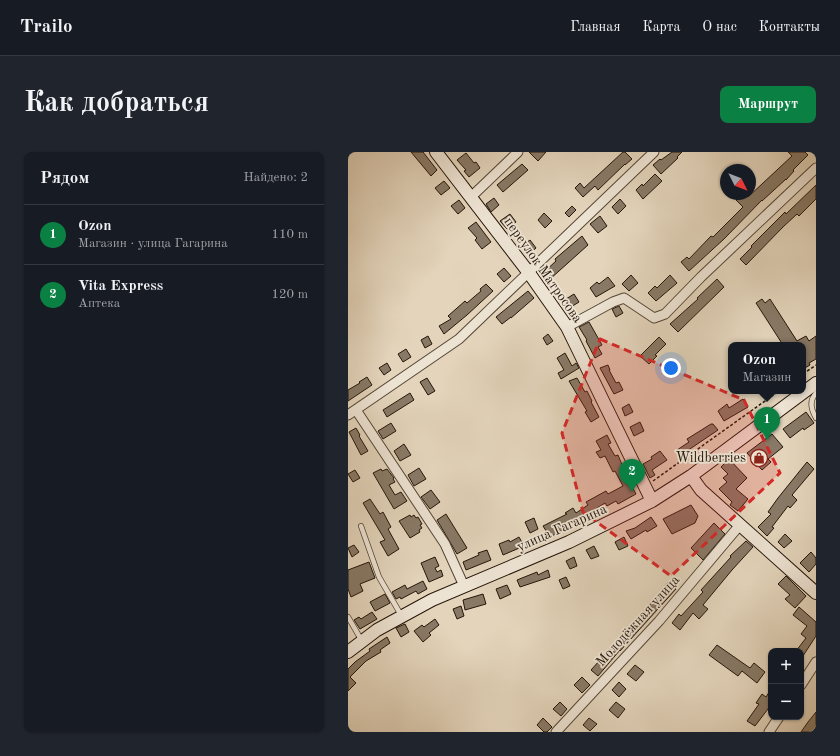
<!DOCTYPE html>
<html lang="ru">
<head>
<meta charset="utf-8">
<style>
  body { margin:0; font-family:"Old Standard TT",serif; background:#20242c; color:#f1f3f6 }
  .controls { position:absolute; right:12px; bottom:12px; display:grid; overflow:hidden; border-radius:8px; box-shadow:0 1px 3px #0004 }
  .controls button { width:36px; height:36px; display:grid; place-items:center; padding:0; border:0; border-bottom:1px solid #363941; background:#171b24; color:#f1f3f6; font:20px sans-serif }
  .compass { position:absolute; left:372px; top:12px; width:36px; height:36px; border-radius:50%; background:#171b24; box-shadow:0 1px 3px #0004; rotate:132deg }
  .you { position:absolute; left:323px; top:216px; width:14px; height:14px; margin:-10px; border:3px solid #fff; border-radius:50%; background:#1a73e8; box-shadow:0 0 0 6px #1a73e833 }
  .badge { display:grid; place-items:center; width:26px; height:26px; border-radius:50%; background:#0b8043; color:#fff; font-size:13px; font-weight:700 }
  .pin { position:absolute; translate:-50% -33px; filter:drop-shadow(0 1px 2px #0008) }
  .pin::after { content:''; position:absolute; top:21px; width:14px; height:12px; background:inherit; clip-path:polygon(0 0,100% 0,50% 100%) }
  .popup { position:absolute; left:380px; top:190px; width:78px; height:52px; box-sizing:border-box; display:grid; place-content:center; border-radius:8px; background:#171b24; filter:drop-shadow(0 1px 3px #0005); font-size:13px; white-space:nowrap; color:#9ea1a6 }
  .popup b { font-size:15px; color:#f1f3f6 }
  .popup::after { content:''; position:absolute; left:50%; top:100%; margin-left:-8px; border:8px solid transparent; border-top-color:#171b24 }
  .list { margin:0; padding:0; list-style:none }
  h2 { display:flex; justify-content:space-between; align-items:center; height:52px; margin:0; padding:0 16px; font-size:17px }
  h2 small { font-size:13px; font-weight:400; color:#9ea1a6 }
  .list li { display:grid; grid-template-columns:26px 1fr auto; gap:12px; align-items:center; box-sizing:border-box; height:60px; padding:0 16px; border-top:1px solid #363941 }
  .list b { display:block; font-size:15px; white-space:nowrap }
  .list p { margin:0; font-size:13px; white-space:nowrap; color:#9ea1a6 }
  .list em { font-size:13px; font-style:normal; color:#9ea1a6 }
  .map { position:relative; flex:none; width:468px; height:580px; overflow:hidden; border-radius:8px }
  header { display:flex; align-items:center; gap:24px; box-sizing:border-box; height:56px; padding:0 20px; background:#171b24; border-bottom:1px solid #363941 }
  header strong { font-size:19px }
  nav { display:flex; gap:22px; margin-inline-start:auto; font-size:14px }
  .intro { display:flex; align-items:center; justify-content:space-between; box-sizing:border-box; height:96px; padding:0 24px }
  h1 { margin:0; font-size:28px }
  .button { padding:10px 18px; border-radius:8px; background:#0b8043; color:#fff; font-size:14px; font-weight:700 }
  main { display:flex; gap:24px; padding:0 24px }
  aside { flex:1; background:#171b24; border-radius:8px; box-shadow:0 1px 3px #0004 }
  .map>svg:first-child { display:block }
  .building { fill:#887966; stroke:#251609 }
  .lines { fill:none; stroke-linecap:round; stroke-linejoin:round }
  .lane-casing { stroke:#544636; stroke-width:6 }
  .street-casing { stroke:#544636; stroke-width:11 }
  .secondary-casing { stroke:#251609; stroke-width:14 }
  .path { stroke:#251609; stroke-width:1.5; stroke-dasharray:3 2; stroke-linecap:butt }
  .lane { stroke:#ede3d3; stroke-width:4.5 }
  .street { stroke:#ede3d3; stroke-width:9 }
  .secondary { stroke:#ede3d3; stroke-width:12 }
  .marked { fill:#d62828; fill-opacity:0.2; stroke:#d62828; stroke-width:3; stroke-dasharray:8 5; stroke-linejoin:round }
  .labels { text-anchor:middle; dominant-baseline:central; stroke-width:3.5; stroke-linejoin:round; paint-order:stroke }
  .street-label { font-size:14px; fill:#251609; stroke:#ede3d3 }
  .poi-label { font-size:14px; fill:#251609; stroke:#ede3d3; text-anchor:end }
</style>
</head>
<body>
<header>
<strong>Trailo</strong>
<nav><a>Главная</a><a>Карта</a><a>О нас</a><a>Контакты</a></nav>
</header>
<div class="intro"><h1>Как добраться</h1><a class="button">Маршрут</a></div>
<main>
<aside>
<h2>Рядом<small>Найдено: 2</small></h2>
<ul class="list">
<li><span class="badge">1</span><div><b>Ozon</b><p>Магазин · улица Гагарина</p></div><em>110 m</em></li>
<li><span class="badge">2</span><div><b>Vita Express</b><p>Аптека</p></div><em>120 m</em></li>
</ul>
</aside>
<div class="map">
<svg width="468" height="580" viewBox="0 0 468 580">
  <rect width="100%" height="100%" fill="#e3d4bb"/>
  <filter id="stains"><feTurbulence type="fractalNoise" baseFrequency=".005" numOctaves="4"/><feColorMatrix values="0 0 0 0 .2 0 0 0 0 .09 0 0 0 0 .02 0 0 0 .5 -.17"/></filter>
  <radialGradient id="worn" r=".72"><stop offset=".6" stop-color="#630" stop-opacity="0"/><stop offset="1" stop-color="#630" stop-opacity=".3"/></radialGradient>
  <path class="building" d="M63 0H75L89 18 83 24Z
    M181 0H198L190 9Z
    M275 0H277L284 7 277 13V12L250 38 247 34 235 45 227 36 232 31 236 36Z
    M324 0H334L329 5 330 6 313 22 305 13 312 7 313 8Z
    M440 0H457L460 3 445 18 446 19 438 28V27L414 49V48L376 87 341 119 333 110 339 105 341 107 363 84 365 85 395 55 388 48 394 42H397L400 45 444 4Z
    M118 1 126 11 128 10 132 16 121 25 116 19 118 18 109 8Z
    M174 12 180 18 155 40 149 33Z
    M307 22 314 29 295 47 288 38 294 32 295 34Z
    M96 29 102 36 93 43 87 36Z
    M468 33V47L451 64 449 62 435 75 398 113 392 107 404 95 403 94 437 60 438 62Z
    M146 46 151 53 143 60 138 52Z
    M272 47 278 54 270 62 264 55Z
    M111 48 117 56 110 62 103 54Z
    M224 54 228 58 221 65 217 61Z
    M196 61 204 69 197 76 190 68Z
    M162 62 168 70 159 77 152 69Z
    M252 64 259 74 250 81 242 72Z
    M128 70 143 90 134 97 127 88 129 86 120 76Z
    M234 84 240 93 201 128 195 121 208 109 207 107Z
    M182 88 188 96 181 102 175 93Z
    M156 116 163 124 156 130 149 122Z
    M283 123 290 131 281 139 274 132Z
    M322 123 329 131 308 149 300 141 307 134 309 136Z
    M260 125 267 134 248 145 242 136 249 130 251 132Z
    M369 127 376 135 330 180 322 172 350 147 349 146Z
    M138 132 145 139 119 163 96 182 91 174 103 167 100 164 117 149 119 151 133 139 132 137Z
    M180 139 186 146 163 166V165L154 172 148 165Z
    M226 142 231 150 223 155 218 147Z
    M414 147 417 151 422 147 449 189 458 184 461 189 468 184V207L461 211 462 213 455 217V193H435L408 151Z
    M271 154 275 161 268 165 264 157Z
    M241 170 254 193 250 195 254 202 247 206 238 189 239 188 231 175Z
    M200 182 205 189 199 193 195 186Z
    M80 184 84 192 77 196 73 188Z
    M311 185 318 192 307 203 309 204 301 212 292 204Z
    M58 197 63 205 55 210 50 202Z
    M217 201 224 214 228 211 231 216 213 227 210 221 216 218 209 206Z
    M39 211 43 218 36 223 31 216Z
    M260 213 262 218H261L268 231 271 230 275 238 266 242 252 216Z
    M19 225 24 233 0 249V238L12 231 11 230Z
    M79 226 87 239 80 243 72 230Z
    M229 226 237 240 239 239 244 249 243 250 251 265 243 270 237 260 239 259 221 229Z
    M62 241 66 248 39 265 35 258Z
    M395 247 400 255 376 269 370 259 379 252 381 256Z
    M281 252 285 260 277 264 274 256Z
    M458 260 466 271 456 278 455 276 442 286 435 277Z
    M292 270 296 279 286 284 282 275Z
    M43 271 48 279 35 287 30 279Z
    M363 272H365L370 278 333 303 329 298 341 290 339 287Z
    M8 276 12 283 11 284 20 299 13 303 1 280Z
    M424 282 435 295 420 307 423 310 414 318 399 301Z
    M259 283 263 291 260 292 267 304 270 303 280 327 288 342 270 352 268 349 259 354 257 351 238 363 237 362 221 371 222 374 202 385 195 374 219 362 217 361 225 356 228 361 240 353 238 350 258 339 260 342 275 334 267 319 265 320 257 304 252 306 248 300 253 298 248 289Z
    M56 292 63 303 52 309 46 299Z
    M312 299 319 308 304 318 307 323 302 326 295 312 304 307 303 305Z
    M381 307 399 326 388 337 400 347 390 359 382 353 384 350 371 337 379 330 375 326 380 322 373 315Z
    M459 310 466 317 444 343 449 348 442 356 440 354 424 375 426 376 419 384 410 375 423 362 420 360 430 346Z
    M71 316 78 327 66 334 60 323Z
    M33 317 34 319 39 317 46 326 45 327 47 330 41 333 47 343 53 340 59 349 46 357 25 321Z
    M7 318 12 326 5 330 0 322Z
    M83 338 92 350 82 357 73 345Z
    M22 347 32 362 35 360 43 375 40 377 51 397 40 404 32 390 37 388 15 351Z
    M343 353 350 364 347 371 324 382 315 367Z
    M98 362 119 396 109 402 89 368Z
    M62 363 63 365 66 363 68 366 70 365 74 372 72 373 74 376 71 378 72 380 62 386 51 369Z
    M303 365 309 374 299 380 298 378 283 387 278 379 287 376Z
    M186 366 190 377 182 381 177 370Z
    M366 371 377 382 355 408 343 396Z
    M437 382 444 389 436 396 430 390Z
    M171 385 176 394 155 403 151 392 161 388 162 390Z
    M276 385 280 394 271 398 267 390Z
    M398 389 405 395 384 418 355 453 360 457 351 467 345 461 332 478 324 471 331 462 333 464 355 440 353 438 383 405 382 404Z
    M6 393 11 400 4 405 0 396Z
    M246 394 251 404 243 407 238 398Z
    M139 398 143 408 118 418 115 410 131 403 130 401Z
    M463 400 468 406V412L461 420 452 411Z
    M87 405 91 414 87 416 89 420 93 418 95 424 81 430 73 411Z
    M226 405 229 414 222 417 218 409Z
    M21 410 27 426 12 432 15 439 3 445 0 437V418Z
    M200 418 202 425 172 435 169 428 189 420 190 423Z
    M438 424 458 444 447 456 437 447 442 443 430 432Z
    M218 425 222 434 215 437 211 428Z
    M75 429 79 437 70 442 68 439 53 447 52 445 48 447 44 440 57 433 59 437Z
    M320 430 328 437 272 499V498L250 524 243 518 306 448Z
    M159 433 163 442 152 447 148 437Z
    M37 442 42 451 27 459 22 450Z
    M135 442 138 452 117 458 115 448Z
    M113 454 116 464 109 467 105 457Z
    M451 455 468 470V484L453 507V499H448L458 486 453 482 459 474 445 463Z
    M24 460 29 467 12 477 6 468 11 465 13 467Z
    M87 467 91 473 81 481 83 483 75 490 66 479 74 473 76 475Z
    M57 472 61 480 53 485 48 476Z
    M39 485 42 491 32 498 33 500 18 509 2 525 8 531 0 539V517L7 510 22 499 21 497Z
    M369 493 402 516 406 511 417 520 409 531 394 519 390 524 361 503Z
    M287 513 296 520 288 529 279 522Z
    M234 525 242 533 234 541 226 533Z
    M271 530 278 537 271 545 264 538Z
    M423 537V553L407 574 399 569 411 552 408 551 414 542 418 545Z
    M212 550 219 557 213 564 205 557Z
    M268 550 277 557 270 566 261 558Z
    M468 560V580H453L460 570Z
    M195 566 204 575 199 580H196L189 573Z
    M241 566 249 572 242 579 235 573Z"/>
  <g class="lines">
    <g class="lane-casing">
      <path id="lane" d="M468 241C461 249 463 257 468 266
        M13 374 31 425 53 463
        M0 465 14 489"/>
    </g>
    <g class="street-casing">
      <path id="street" d="M123 45 170 0
        M219 175 265 150 276 146 306 166 317 162 353 125 468 16
        M8 258 97 392 116 434
        M0 263 111 187 306 0
        M453 533 468 510
        M208 580 311 469 391 374
        M421 580 431 565"/>
    </g>
    <g class="secondary-casing">
      <path id="secondary" d="M88 0 181 121 219 175 304 349
        M343 324 353 338 468 441
        M0 500 29 478 84 448 221 390 304 349 343 324 468 231"/>
    </g>
    <path class="path" d="M455 222 468 213
      M305 329 431 239"/>
    <use href="#lane" class="lane"/>
    <use href="#street" class="street"/>
    <use href="#secondary" class="secondary"/>
  </g>
  <path class="marked" d="M252 187 396 248 432 321 323 424 235 360 214 281Z"/>
  <defs>
    <g id="shop-ring" transform="scale(0.9)"><circle r="9.5" fill="#ede3d3" stroke="#8f2418" stroke-width="1.5"/><path d="M-5-2.5h2.3a2.7 3.5 0 0 1 5.4 0H5L5.5 6h-11ZM-1.5-2.5h3a1.5 2.3 0 0 0-3 0Z" fill="#8f2418"/></g>
  </defs>
  <g fill-rule="evenodd">
    <use href="#shop-ring" x="411" y="306"/>
  </g>
  <g class="labels">
    <g class="street-label">
      <text transform="translate(195 118) rotate(55)">переулок Матросова</text>
      <text transform="translate(214 376) rotate(-24)">улица Гагарина</text>
      <text transform="translate(290 469) rotate(-48)">Молодёжная улица</text>
    </g>
    <g class="poi-label">
      <text x="398" y="306">Wildberries</text>
    </g>
  </g>
  <rect width="100%" height="100%" filter="url(#stains)"/>
  <rect width="100%" height="100%" fill="url(#worn)"/>
</svg>
<div class="controls">
<button>+</button>
<button>−</button>
</div>
<svg class="compass" viewBox="-18 -18 36 36"><path d="M0-13l5 13h-10z" fill="#e53935"/><path d="M0 13l5-13h-10z" fill="#9ea1a6"/></svg>
<div class="you"></div>
<div class="pin badge" style="left:419px;top:288px">1</div>
<div class="popup"><b>Ozon</b>Магазин</div>
<div class="pin badge" style="left:284px;top:340px">2</div>
</div>
</main>
</body>
</html>
